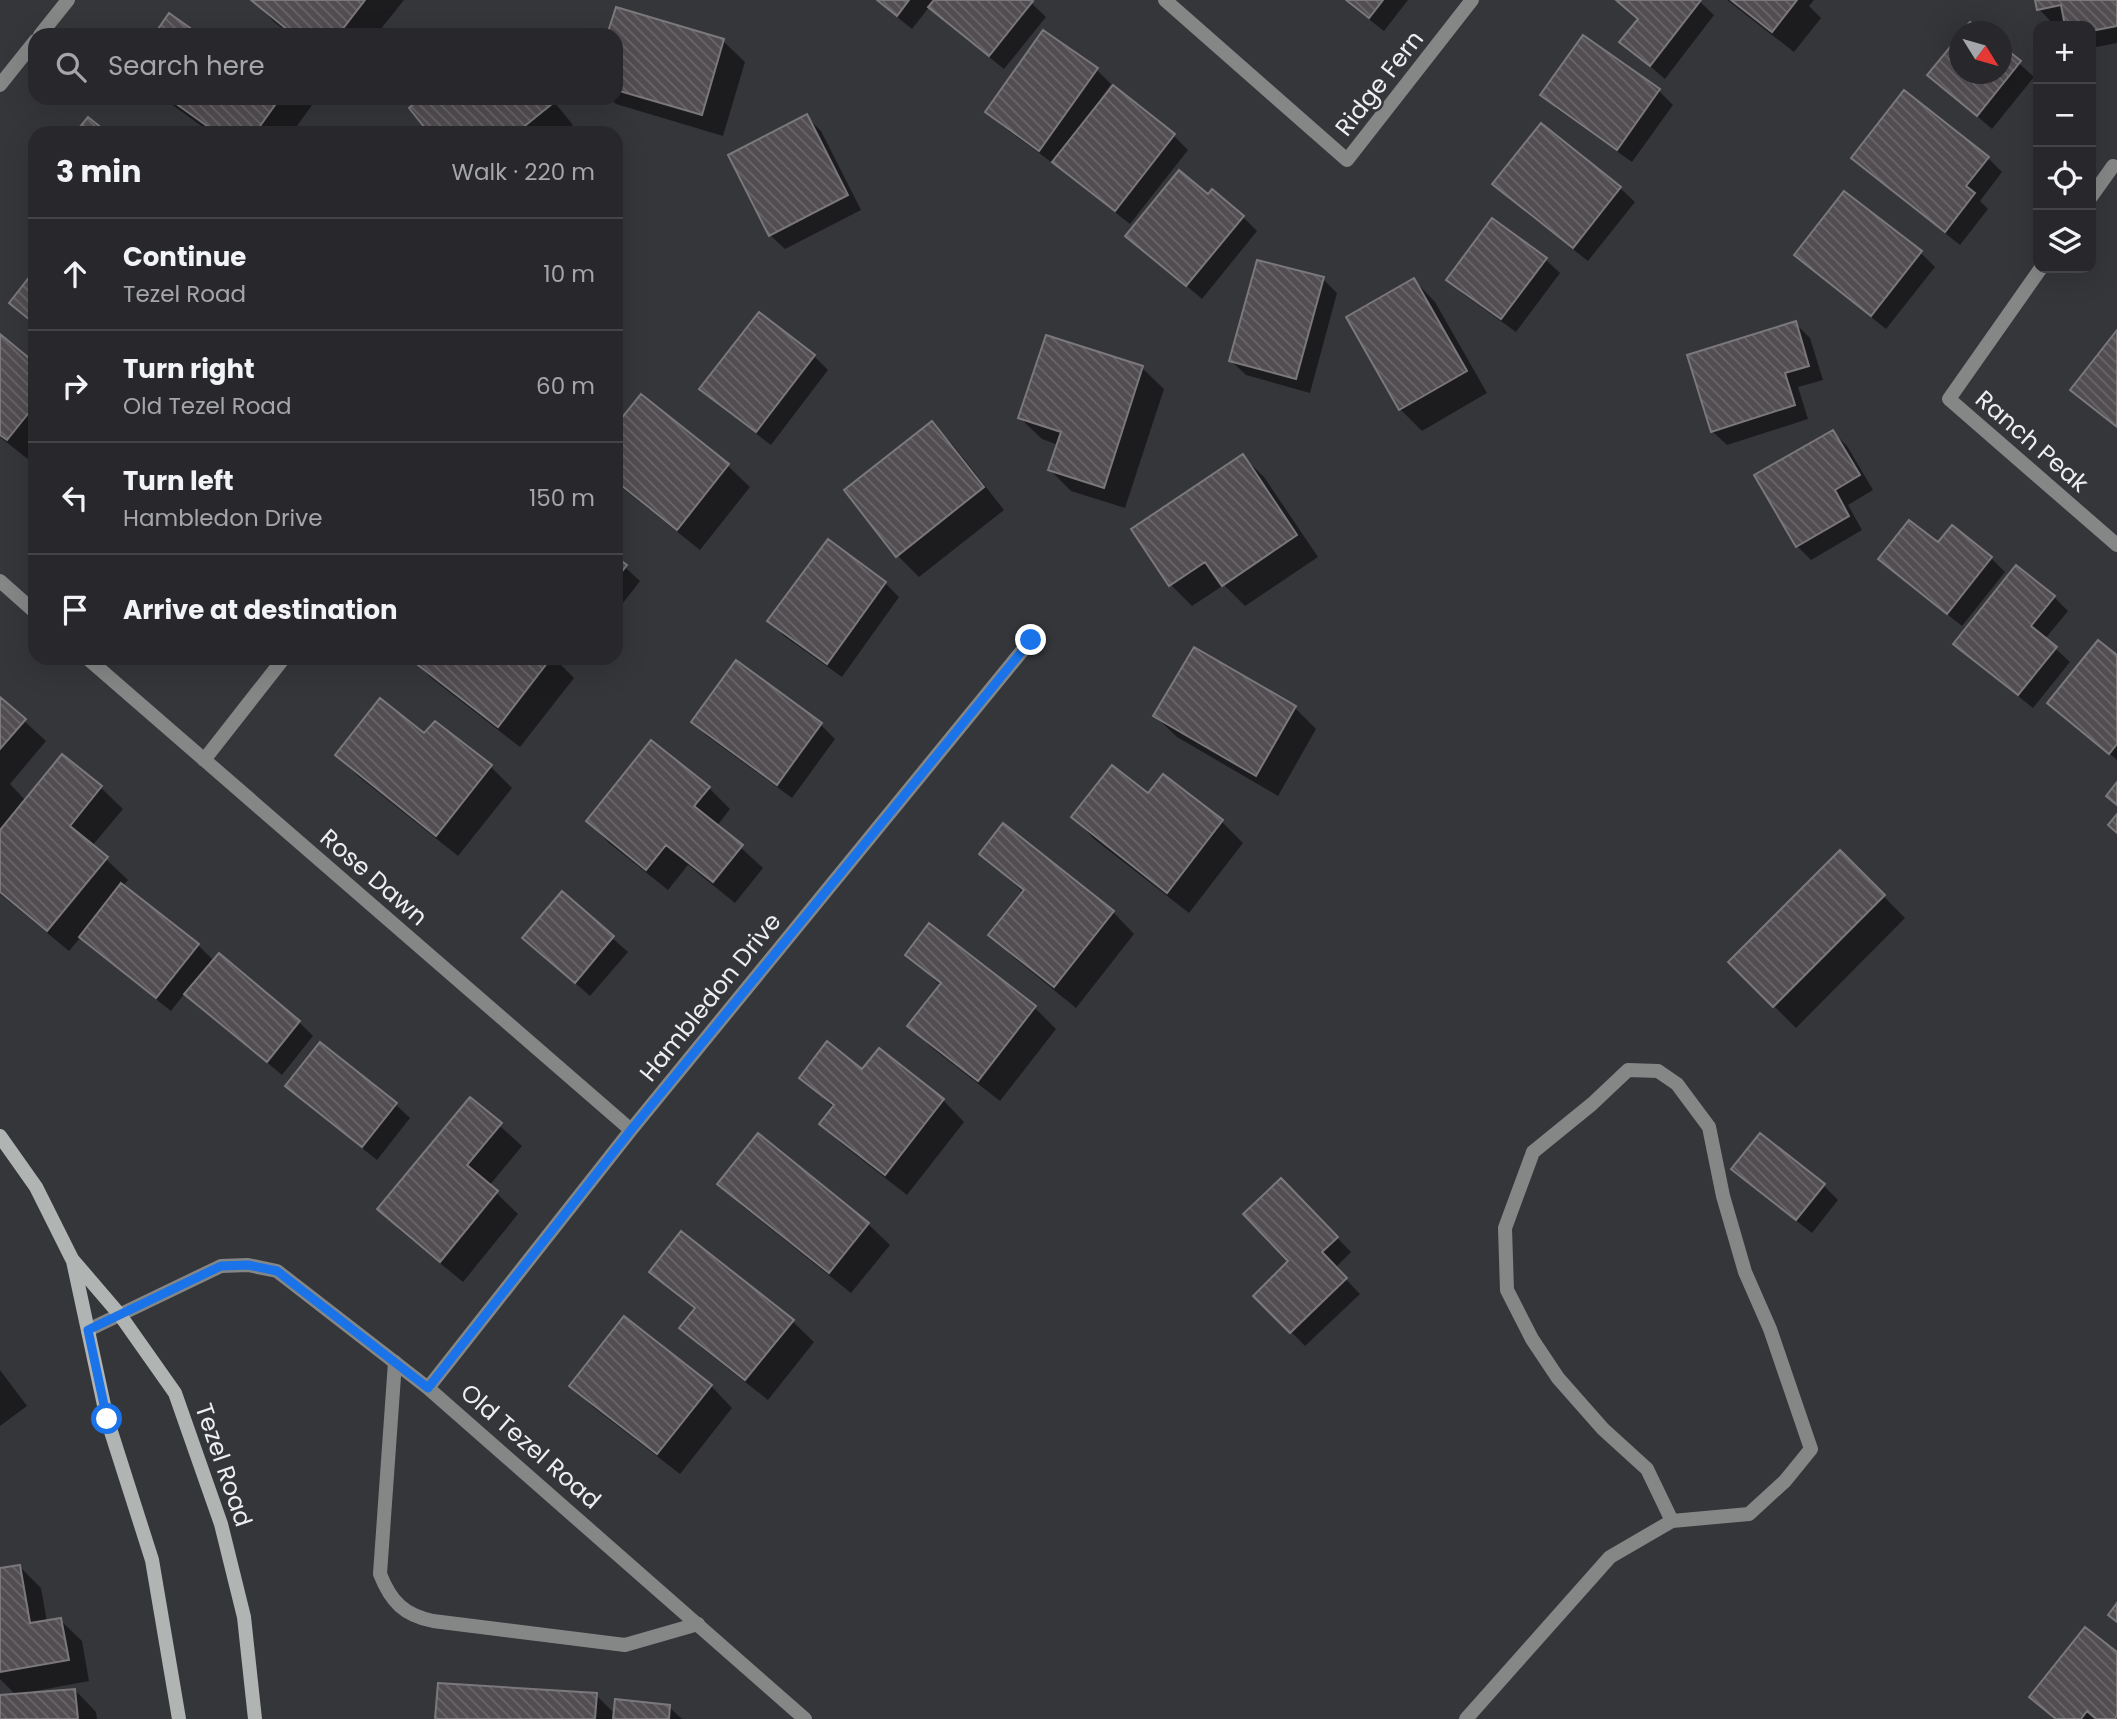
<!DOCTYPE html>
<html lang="en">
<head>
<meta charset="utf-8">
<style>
  body { margin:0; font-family:Poppins,sans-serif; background:#343438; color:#f1f3f6 }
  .controls { position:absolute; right:21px; top:21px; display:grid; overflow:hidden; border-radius:14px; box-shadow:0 7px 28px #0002 }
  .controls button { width:63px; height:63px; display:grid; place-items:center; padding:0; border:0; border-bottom:2px solid #444448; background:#28282c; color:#f1f3f6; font:35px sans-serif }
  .compass { position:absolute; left:1949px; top:21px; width:63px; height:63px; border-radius:50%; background:#28282c; box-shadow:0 7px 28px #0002; rotate:127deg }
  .stop { position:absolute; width:21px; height:21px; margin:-16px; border:5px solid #1a73e8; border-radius:50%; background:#fff }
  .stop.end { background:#1a73e8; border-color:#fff; box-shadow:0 2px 7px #0008 }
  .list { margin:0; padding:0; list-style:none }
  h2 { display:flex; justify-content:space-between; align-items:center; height:91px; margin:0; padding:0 28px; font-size:30px }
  h2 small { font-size:23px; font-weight:400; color:#a5a6a9 }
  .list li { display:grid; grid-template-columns:46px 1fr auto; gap:21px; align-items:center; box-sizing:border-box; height:112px; padding:0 28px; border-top:2px solid #444448 }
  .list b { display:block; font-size:26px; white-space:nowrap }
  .list p { margin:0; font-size:23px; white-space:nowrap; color:#a5a6a9 }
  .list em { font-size:23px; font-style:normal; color:#a5a6a9 }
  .icon { flex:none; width:38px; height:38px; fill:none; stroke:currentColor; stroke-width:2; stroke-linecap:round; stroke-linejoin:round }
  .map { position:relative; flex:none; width:2117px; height:1719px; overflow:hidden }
  .search { position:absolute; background:#28282c; box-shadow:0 7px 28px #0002; left:28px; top:28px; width:595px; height:77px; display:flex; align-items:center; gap:18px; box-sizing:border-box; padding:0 24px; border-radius:21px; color:#a5a6a9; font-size:26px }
  .panel { position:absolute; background:#28282c; box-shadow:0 7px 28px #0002; left:28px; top:126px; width:595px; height:539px; border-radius:21px }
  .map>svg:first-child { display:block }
  .shadow { fill:#0007 }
  .building { fill:url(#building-back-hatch); stroke:#7b787b; stroke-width:2 }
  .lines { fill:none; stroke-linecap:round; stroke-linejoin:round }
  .lane { stroke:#848786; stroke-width:14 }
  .street { stroke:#848786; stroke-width:14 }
  .secondary { stroke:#b0b4b2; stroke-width:14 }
  .route { stroke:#1a73e8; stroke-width:9 }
  .labels { text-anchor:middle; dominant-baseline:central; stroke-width:5; stroke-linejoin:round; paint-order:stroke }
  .street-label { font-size:24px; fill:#edeef0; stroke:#35363a }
</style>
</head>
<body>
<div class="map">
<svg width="2117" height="1719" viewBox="0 0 2117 1719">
  <defs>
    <pattern id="building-back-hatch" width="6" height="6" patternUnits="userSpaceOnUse" patternTransform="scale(1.75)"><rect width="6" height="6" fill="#514d50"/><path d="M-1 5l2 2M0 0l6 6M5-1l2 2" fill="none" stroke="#6a676a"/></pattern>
  </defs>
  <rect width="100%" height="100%" fill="#35363a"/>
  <path class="shadow" d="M253 0H404L376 35H291L274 22Z
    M876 0H1028L1046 17 1004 69 944 21 930 6 912 29Z
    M1344 0H1408L1384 31Z
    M1698 0 1714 15 1665 79 1622 42 1639 20 1619 0Z
    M1727 0H1814L1809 6 1821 18 1794 52Z
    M2037 0H2117V43L2091 48V26H2067L2066 21 2053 24 2039 9Z
    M617 9 723 41 745 62 723 136 616 104 610 98H616V35H609Z
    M1583 37 1659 91 1673 105 1632 162 1557 109 1542 95Z
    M2002 48 2034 77 1992 129 1929 75 2002 74Z
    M1097 70 1111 84 1102 97 1104 99 1113 88 1174 136 1188 150 1130 224 1069 176 1055 162 1054 164 1002 126 987 112Z
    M163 98H312L315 101 292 133H211Z
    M424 98H551L573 125 563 133H431Z
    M807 117 821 131 861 210 785 249 770 235Z
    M1542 126 1620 188 1635 202 1588 261 1509 199 1495 184Z
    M1853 158H1988L2002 172 1980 201 1988 209 1960 245 1868 172Z
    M1208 196 1243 217 1257 231 1202 299 1128 236Z
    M1920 252 1935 267 1886 329 1811 269 1796 255Z
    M1545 259 1560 273 1516 332 1463 294 1449 280Z
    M1323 279 1337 293 1310 393 1246 375 1231 361Z
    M1414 280 1435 302 1487 393 1422 431 1400 409Z
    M759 314 814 356 828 370 771 445 716 403 701 389Z
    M1795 323 1810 338 1823 380 1798 387 1808 419 1727 445 1712 431Z
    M2117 333V428L2072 390Z
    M0 336 35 365V453L29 460 0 437Z
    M1142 368 1164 389 1125 508 1071 491 1050 470 1058 445 1042 439 1020 418Z
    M641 396 728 466 750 487 700 550 616 483V428Z
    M932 423 953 445 1004 510 919 577 898 556Z
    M1833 432 1847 446 1873 490 1848 505 1862 530 1811 560 1797 546Z
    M1242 456 1264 477 1318 557 1245 606 1224 585 1192 606 1171 585 1133 529Z
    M1938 544 1991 558 2005 572 1962 626 1895 573 1881 558Z
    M616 559 640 581 616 612Z
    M885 583 899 597 842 677 784 636 770 621Z
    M2054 597 2068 611 2045 639 2070 662 2033 708 1970 658 1955 643Z
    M411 658H554L574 678 520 747 430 677Z
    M2117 658V760L2050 703Z
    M0 699 46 741 10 784 26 801 62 756 101 788 123 809 92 846 128 880 123 886 198 945 214 961 299 1022 313 1036 282 1075 201 1008 185 993 171 1011 95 951 81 937 69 951 0 894Z
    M1295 708 1316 729 1278 796 1177 737 1155 716Z
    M693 722 820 724 835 739 792 798 707 736Z
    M425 736 491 767 512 788 458 856 359 777 337 755Z
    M1164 776 1222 822 1243 843 1189 913 1094 839 1073 817 1148 795Z
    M709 788 730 809 717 826 763 868 735 903 688 865 668 890 609 843 588 821Z
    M1840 852 1905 918 1796 1028 1730 962Z
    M981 854 1113 912 1134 934 1076 1008 1012 956 991 935 1024 893Z
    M562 894 628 952 590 996 524 938Z
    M907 954 1035 1008 1056 1029 1000 1101 931 1047 910 1026 941 986Z
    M863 1071 943 1100 964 1122 907 1195 843 1145 821 1124 834 1108 802 1078Z
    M287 1086 395 1104 410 1118 377 1160 302 1100Z
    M470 1099 522 1146 489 1186 518 1214 463 1282 401 1231 379 1209Z
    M1734 1169 1824 1186 1838 1200 1812 1233 1748 1183Z
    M1281 1180 1351 1252 1335 1268 1360 1294 1305 1346 1256 1296 1291 1261Z
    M720 1183 868 1224 890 1245 851 1293 741 1205Z
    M652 1271 792 1321 814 1342 768 1400 703 1349 681 1327 695 1310Z
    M624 1318 711 1386 732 1408 680 1474 593 1407 572 1386Z
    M0 1370 27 1406 0 1426Z
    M20 1567 41 1588 47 1622 60 1620 82 1641 89 1681 30 1692V1694L75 1690 96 1712 97 1719H0V1697L17 1696 0 1679V1570Z
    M2117 1654V1719H2055L2031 1697Z
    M596 1695 615 1714 669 1707 682 1719H437Z"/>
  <path class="building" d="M251 0H365L338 35H294Z
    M877 0H909L897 16Z
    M934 0H1031L1033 1 989 56 928 7Z
    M1346 0H1383L1369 18Z
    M1616 0H1701L1650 66 1619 42 1638 19Z
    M1731 0H1797L1772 32Z
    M2035 0H2117V26L2091 31V26H2065L2061 5 2037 10Z
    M616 7 724 39 702 115 616 90V35H607Z
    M169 13 200 35H154Z
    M1970 22 1983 32H1962Z
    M1043 30 1098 68 1039 151 985 112Z
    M1583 35 1660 89 1617 150 1540 95Z
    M1960 35V74H2002V46L2021 61 1977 116 1927 75Z
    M1113 85 1175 134 1115 211 1052 162Z
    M1904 90 1989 157 1966 186 1975 193 1945 232 1851 158Z
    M168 98H280L255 133H217Z
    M421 98H549L553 103 516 133H429L409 108Z
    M807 114 848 195 769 236 728 155Z
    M88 117 108 133H75Z
    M1541 123 1621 187 1573 248 1492 184Z
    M1179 170 1208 194 1212 189 1244 216 1186 286 1125 236Z
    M1844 191 1922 251 1871 316 1794 255Z
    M1492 218 1547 258 1501 319 1446 280Z
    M1257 260 1324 277 1296 379 1229 361Z
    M35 270V324L9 303Z
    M1414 278 1467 371 1399 410 1346 317Z
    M759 312 815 355 756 432 699 389Z
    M1796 321 1809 366 1785 373 1795 405 1711 432 1687 355Z
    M2117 330V427L2070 390Z
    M0 334 35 363V405L7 440 0 435Z
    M1046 335 1143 366 1104 488 1048 470 1061 432 1018 418Z
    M641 394 729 464 677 530 616 481V425Z
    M932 421 984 487 896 557 844 490Z
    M1833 430 1860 475 1835 490 1849 516 1796 547 1754 475Z
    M1243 454 1297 535 1222 586 1205 562 1169 586 1131 529Z
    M1909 520 1938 542 1952 525 1992 557 1947 614 1878 559Z
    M828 539 886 582 827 664 767 621Z
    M616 557 627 565 616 579Z
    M2016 565 2055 596 2031 626 2057 647 2018 695 1953 644Z
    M2098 640 2117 655V744L2109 754 2047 703Z
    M1194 647 1296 706 1256 776 1153 716Z
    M409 658H551L498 727Z
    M736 660 822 723 777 785 691 722Z
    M0 697 26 719 0 749Z
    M380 698 424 733 435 721 492 765 436 836 335 755Z
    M651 740 710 787 694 806 743 845 713 882 666 845 646 870 586 821Z
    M62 754 102 786 70 826 108 857 47 931 0 892V830Z
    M1112 765 1148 793 1163 774 1223 820 1167 893 1071 817Z
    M2117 782V805L2106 796Z
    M2117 814V833L2108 825Z
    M1003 823 1114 911 1054 987 988 935 1024 890 979 854Z
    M1840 850 1885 895 1773 1007 1728 962Z
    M121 883 199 944 156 998 79 937Z
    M562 891 614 936 575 983 522 938Z
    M929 923 1036 1006 978 1081 907 1026 941 983 905 955Z
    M219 953 300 1021 267 1062 184 994Z
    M827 1041 862 1069 879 1048 944 1099 885 1175 819 1124 834 1105 799 1078Z
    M320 1042 397 1103 362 1147 285 1086Z
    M470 1097 502 1123 467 1165 498 1191 440 1262 377 1209Z
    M758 1133 869 1223 829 1273 717 1184Z
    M1760 1133 1825 1184 1796 1220 1731 1169Z
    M1281 1178 1338 1237 1322 1252 1347 1278 1290 1333 1253 1296 1288 1261 1243 1214Z
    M681 1231 794 1320 745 1380 679 1328 695 1308 649 1272Z
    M624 1316 712 1385 657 1454 569 1386Z
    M20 1565 30 1623 61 1618 69 1660 0 1672V1568Z
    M2117 1603V1622L2108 1615Z
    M2085 1627 2117 1652V1716L2115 1719H2096L2087 1711 2081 1719H2056L2029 1697Z
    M438 1683 597 1693 595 1719H435Z
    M75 1689 78 1719H0V1695Z
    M615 1699 670 1705 669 1719H613Z"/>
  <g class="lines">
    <path class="lane" d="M395 1362 380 1574C391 1602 404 1615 433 1621L625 1645 698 1624
      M1466 1719 1610 1557 1672 1521 1749 1514 1785 1481 1811 1449 1770 1329 1745 1272 1723 1196 1709 1127 1677 1084 1658 1071 1628 1070 1592 1104 1533 1152 1505 1228 1507 1290 1532 1339 1558 1378 1603 1429 1647 1469 1672 1521"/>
    <path class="street" d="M1165 0 1347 160 1472 0
      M40 35 68 0
      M0 85 35 41
      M2091 197 2113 166
      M2041 268 1949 399 2117 545
      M0 581 35 612
      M87 658 631 1130
      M204 760 284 658
      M88 1330 221 1266 248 1265 277 1271 428 1388 805 1719
      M428 1388 631 1130 1031 640"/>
    <path class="secondary" d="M0 1136 36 1187 72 1259 120 1315 175 1393 221 1524 244 1617 255 1719
      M73 1261 107 1419 152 1560 179 1719"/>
  </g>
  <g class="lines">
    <path class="route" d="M107 1419 88 1330 221 1266 248 1265 277 1271 428 1388 631 1130 1031 640"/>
  </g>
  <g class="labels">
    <g class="street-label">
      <text transform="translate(1379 83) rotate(-52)">Ridge Fern</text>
      <text transform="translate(2032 441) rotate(41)">Ranch Peak</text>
      <text transform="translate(374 877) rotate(41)">Rose Dawn</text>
      <text transform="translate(710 997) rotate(-51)">Hambledon Drive</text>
      <text transform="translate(531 1446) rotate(41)">Old Tezel Road</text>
      <text transform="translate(224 1465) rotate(71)">Tezel Road</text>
    </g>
  </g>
</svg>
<div class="controls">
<button>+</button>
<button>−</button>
<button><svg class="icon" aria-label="locate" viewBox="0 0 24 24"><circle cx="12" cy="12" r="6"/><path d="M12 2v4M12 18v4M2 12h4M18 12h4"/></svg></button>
<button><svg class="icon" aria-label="layers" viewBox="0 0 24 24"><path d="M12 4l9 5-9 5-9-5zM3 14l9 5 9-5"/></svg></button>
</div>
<svg class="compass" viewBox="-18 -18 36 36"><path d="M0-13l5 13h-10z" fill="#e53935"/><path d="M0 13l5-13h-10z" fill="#a5a6a9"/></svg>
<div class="stop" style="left:107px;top:1419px"></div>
<div class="stop end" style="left:1031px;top:640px"></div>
<div class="search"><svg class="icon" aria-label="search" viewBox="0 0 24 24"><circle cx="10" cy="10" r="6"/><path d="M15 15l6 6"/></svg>Search here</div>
<section class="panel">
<h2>3 min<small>Walk · 220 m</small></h2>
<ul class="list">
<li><svg class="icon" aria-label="ahead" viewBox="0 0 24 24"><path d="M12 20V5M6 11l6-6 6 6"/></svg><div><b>Continue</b><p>Tezel Road</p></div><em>10 m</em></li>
<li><svg class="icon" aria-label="right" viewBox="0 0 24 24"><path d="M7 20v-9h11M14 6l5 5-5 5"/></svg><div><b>Turn right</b><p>Old Tezel Road</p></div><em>60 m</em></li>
<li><svg class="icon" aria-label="left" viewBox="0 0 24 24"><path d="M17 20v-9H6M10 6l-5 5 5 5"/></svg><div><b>Turn left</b><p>Hambledon Drive</p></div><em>150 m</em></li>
<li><svg class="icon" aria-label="arrive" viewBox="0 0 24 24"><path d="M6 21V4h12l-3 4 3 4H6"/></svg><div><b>Arrive at destination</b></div></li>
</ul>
</section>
</div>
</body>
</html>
